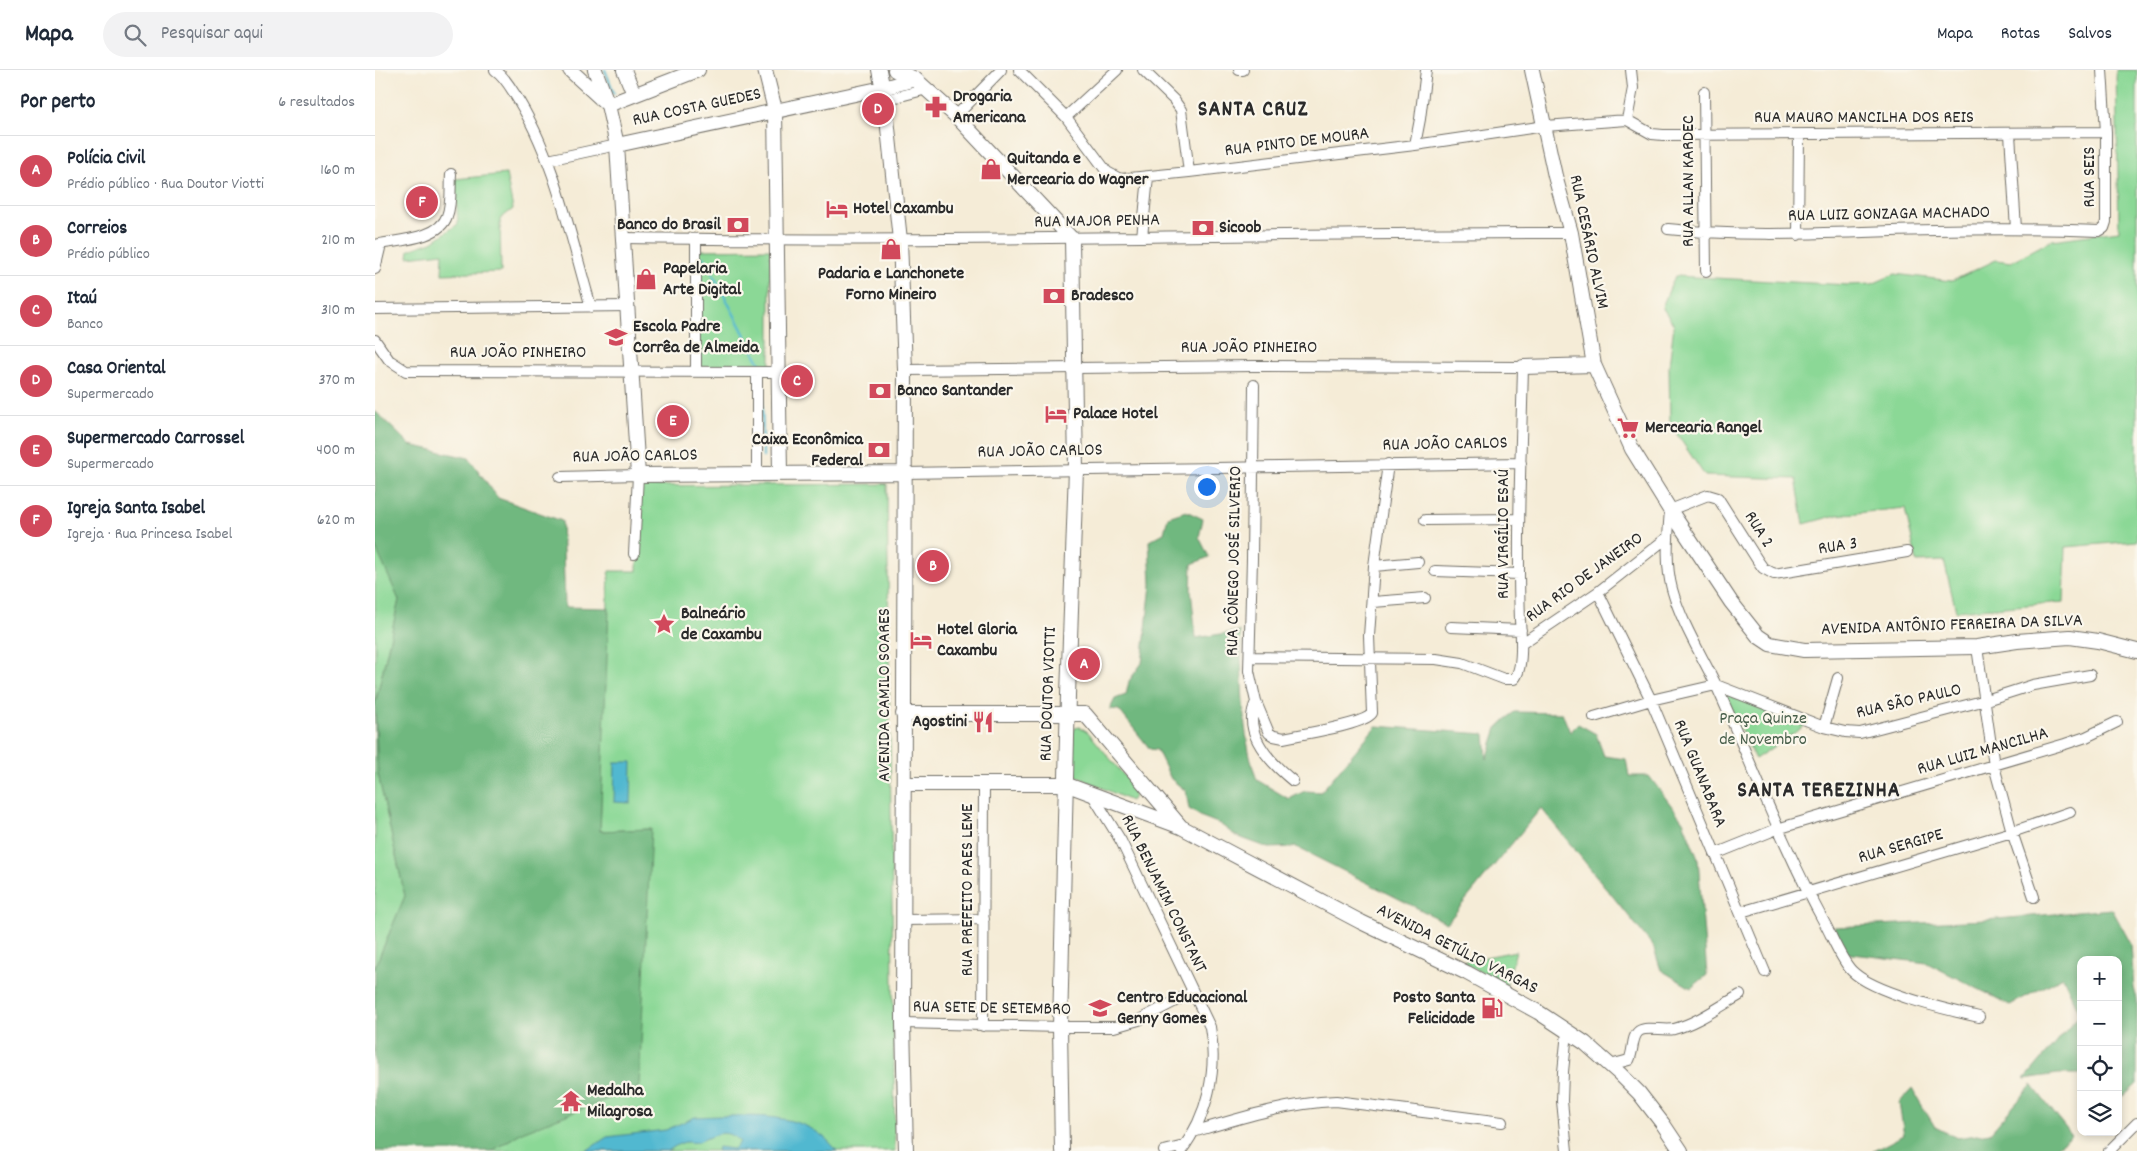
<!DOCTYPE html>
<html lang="pt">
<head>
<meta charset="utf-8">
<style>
  body { margin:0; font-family:Dekko,sans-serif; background:#f2f2f3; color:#1f2937 }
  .controls { position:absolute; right:15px; bottom:15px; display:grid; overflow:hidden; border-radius:10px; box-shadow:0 2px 8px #0003 }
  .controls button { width:45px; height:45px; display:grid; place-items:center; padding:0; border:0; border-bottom:1px solid #e0e1e3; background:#fff; color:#1f2937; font:25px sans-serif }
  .you { position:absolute; left:831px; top:416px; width:18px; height:18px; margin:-12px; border:4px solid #fff; border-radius:50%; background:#1a73e8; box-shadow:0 0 0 8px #1a73e833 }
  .badge { display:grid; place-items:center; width:32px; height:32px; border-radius:50%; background:#d1495b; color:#fff; font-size:16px; font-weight:700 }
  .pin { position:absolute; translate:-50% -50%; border:2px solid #fff; box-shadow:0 1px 5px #0006 }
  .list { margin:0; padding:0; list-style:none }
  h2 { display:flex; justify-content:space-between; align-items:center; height:65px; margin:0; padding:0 20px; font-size:21px }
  h2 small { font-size:16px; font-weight:400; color:#747a83 }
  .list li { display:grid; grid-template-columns:32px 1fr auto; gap:15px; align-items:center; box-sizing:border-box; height:70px; padding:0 20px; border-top:1px solid #e0e1e3 }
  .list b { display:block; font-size:19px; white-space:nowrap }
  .list p { margin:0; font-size:16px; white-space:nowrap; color:#747a83 }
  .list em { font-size:16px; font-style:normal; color:#747a83 }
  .icon { flex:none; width:28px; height:28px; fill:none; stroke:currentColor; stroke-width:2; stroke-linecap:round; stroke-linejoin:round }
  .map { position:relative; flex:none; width:1762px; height:1081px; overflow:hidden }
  header { display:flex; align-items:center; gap:30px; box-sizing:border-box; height:70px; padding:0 25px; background:#fff; border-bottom:1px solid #e0e1e3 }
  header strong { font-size:24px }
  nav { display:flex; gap:28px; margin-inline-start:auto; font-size:18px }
  .search { width:350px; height:45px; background:#f2f2f3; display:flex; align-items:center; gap:12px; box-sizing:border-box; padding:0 18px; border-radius:28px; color:#747a83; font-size:19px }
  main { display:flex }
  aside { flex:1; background:#fff }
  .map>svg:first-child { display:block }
  .green { fill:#8bd896; stroke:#5b8260 }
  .forest { fill:#70b87f; stroke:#4e7255 }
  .water { fill:#51b8d0; stroke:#3e727e }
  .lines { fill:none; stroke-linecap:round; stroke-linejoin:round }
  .stream { stroke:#51b8d0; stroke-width:2.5 }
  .street-casing { stroke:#726f67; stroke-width:12 }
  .secondary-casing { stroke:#726f67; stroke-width:16 }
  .street { stroke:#fff; stroke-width:10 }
  .secondary { stroke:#fff; stroke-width:14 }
  .labels { text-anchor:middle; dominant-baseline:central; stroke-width:4.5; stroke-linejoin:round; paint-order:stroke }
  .poi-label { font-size:18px; font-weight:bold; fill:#2b2b2b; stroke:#fbf7ec; text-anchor:start }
  .street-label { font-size:18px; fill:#2b2b2b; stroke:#fbf7ec }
  .park-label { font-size:18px; fill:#485f4b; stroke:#fbf7ec }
  .district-label { font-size:22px; font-weight:bold; letter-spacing:1px; fill:#2b2b2b; stroke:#fbf7ec }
</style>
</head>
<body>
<header>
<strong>Mapa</strong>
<div class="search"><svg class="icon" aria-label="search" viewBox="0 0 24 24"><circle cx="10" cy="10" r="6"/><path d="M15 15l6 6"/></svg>Pesquisar aqui</div>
<nav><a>Mapa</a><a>Rotas</a><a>Salvos</a></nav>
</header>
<main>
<aside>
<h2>Por perto<small>6 resultados</small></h2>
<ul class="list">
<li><span class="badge">A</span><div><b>Polícia Civil</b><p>Prédio público · Rua Doutor Viotti</p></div><em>160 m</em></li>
<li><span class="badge">B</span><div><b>Correios</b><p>Prédio público</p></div><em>210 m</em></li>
<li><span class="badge">C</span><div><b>Itaú</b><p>Banco</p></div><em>310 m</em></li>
<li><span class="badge">D</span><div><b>Casa Oriental</b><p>Supermercado</p></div><em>370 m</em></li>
<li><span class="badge">E</span><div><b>Supermercado Carrossel</b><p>Supermercado</p></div><em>400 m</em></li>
<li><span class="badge">F</span><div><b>Igreja Santa Isabel</b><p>Igreja · Rua Princesa Isabel</p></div><em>620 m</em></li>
</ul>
</aside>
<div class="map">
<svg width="1762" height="1081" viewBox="0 0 1762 1081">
  <rect width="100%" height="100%" fill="#fbf7ec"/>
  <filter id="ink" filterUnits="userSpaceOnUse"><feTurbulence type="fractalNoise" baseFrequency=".02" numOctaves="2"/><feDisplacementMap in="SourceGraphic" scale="10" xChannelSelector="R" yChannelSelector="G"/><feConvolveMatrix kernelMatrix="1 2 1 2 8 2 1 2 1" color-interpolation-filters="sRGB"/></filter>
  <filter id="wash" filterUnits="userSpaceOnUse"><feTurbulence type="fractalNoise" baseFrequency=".0096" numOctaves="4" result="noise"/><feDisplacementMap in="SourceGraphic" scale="20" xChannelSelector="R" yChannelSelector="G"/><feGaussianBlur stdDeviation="1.12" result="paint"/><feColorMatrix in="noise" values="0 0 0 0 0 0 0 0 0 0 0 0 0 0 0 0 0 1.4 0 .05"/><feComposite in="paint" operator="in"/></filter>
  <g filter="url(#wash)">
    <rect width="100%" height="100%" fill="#f5ecd7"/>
    <path class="green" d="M1741 0H1762V471L1691 477 1689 532 1581 541 1569 491 1542 492 1530 438 1462 445 1429 454 1421 409 1330 406 1295 354 1294 296 1299 255 1287 237 1300 206 1474 215 1497 214 1520 204 1577 211 1621 190 1636 192 1677 170 1744 161Z
      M131 104 138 139 125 149 126 202 67 204 68 183 33 187 34 180 57 172 83 154 80 109Z
      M395 179V300L321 298V180Z
      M512 414 520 1081H117L147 1062 276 759 225 761 234 501H262L264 416Z
      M0 472 24 530 0 634Z
      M1348 623 1431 655 1380 689Z
      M0 645 3 704 30 826 0 897Z
      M705 657 713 662 757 715 760 725 756 731 699 705 698 663 700 658Z
      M1141 881 1131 915 1086 892Z"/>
    <path class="forest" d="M0 341 35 375 94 388 123 428 187 451 190 537 234 538 225 761 276 759 264 1017 147 1062 117 1081H0V897L30 826 3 704 0 635 24 530 0 476Z
      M811 441 828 449 824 467 834 487 817 494 816 520 821 568 865 561C868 611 865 663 882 710L914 729 930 721 946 722 1001 656 1110 664 1112 689 1122 658 1139 642 1187 643 1195 662 1203 654 1221 664 1229 686 1251 689 1254 706H1274L1308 751 1323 789 1332 905 1316 918 1286 900 1278 876 1166 738 1072 853 921 777 894 778 861 766 845 754 827 747 814 739 811 721 796 709 782 680 775 679 744 640 735 639 740 629 751 625 754 611 767 593 776 515 774 471 789 463 793 447Z
      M1737 839 1756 874 1759 918 1762 929V1014L1749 1026H1743V890H1706V1004H1683L1650 1009 1705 944 1688 907 1635 935 1552 893 1470 883 1459 857 1611 850Z
      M1657 1015 1697 1066 1675 1081H1498L1529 1065 1524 1033 1537 1019 1560 1057 1582 1068 1615 1063Z"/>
    <path class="water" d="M240 692H257L256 733 239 732Z
      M345 1046C387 1046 434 1043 462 1081H342L343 1077 359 1079 365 1072C350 1056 339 1066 323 1072 319 1073 314 1072 311 1072 304 1073 299 1077 293 1081H211L232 1067 291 1060 320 1047Z"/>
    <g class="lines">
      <path class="stream" d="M230 0 239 23
        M329 187 385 294
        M387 316 388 387"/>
    </g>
  </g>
  <g filter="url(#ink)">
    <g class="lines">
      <g class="street-casing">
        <path id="street" d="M120 0C128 5 134 15 139 23 180 87 195 165 216 237
          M644 0 691 47 732 102 745 109 814 102 1040 75 1170 56 1252 50
          M768 0 799 30 806 40 814 102
          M864 0H868
          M1329 22 1331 201
          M510 30 552 19
          M581 46 626 0
          M691 47 742 0
          M1252 50 1277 64 1288 65 1731 62
          M1252 50 1258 18 1256 0
          M1635 64 1641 159
          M1040 75 1045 49 1051 0
          M173 90 242 75
          M1293 159C1358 166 1424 164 1489 162 1567 159 1646 158 1724 161L1729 158 1731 152V62L1727 0
          M1423 165 1424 65
          M767 167 773 107
          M249 168C564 173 880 163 1196 163
          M321 169V302
          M0 175C20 170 64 170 72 146 77 134 75 117 76 104
          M0 199 6 174
          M0 239 253 236
          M0 270 14 290 31 301 405 302
          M530 300 878 296 1148 297C1146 382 1142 466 1145 550 1146 565 1149 599 1139 609H1129L1087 593 1061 589 875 587
          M382 302V404
          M879 315 877 489 874 601 881 632 894 663 899 666 909 668C925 664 990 655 997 643L994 566 999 496 1013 394
          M530 403 1146 393
          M185 407 263 405 259 484
          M1050 450 1144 449
          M1532 482 1399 504 1388 498 1383 491 1343 428 1333 425 1295 440C1293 466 1290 493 1297 519 1306 552 1326 584 1341 615 1377 694 1407 775 1449 852 1457 866 1466 890 1477 901 1499 923 1573 940 1604 947
          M999 496 1043 492
          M1060 501 1144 504
          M1223 522 1276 630 1390 902
          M998 532 1050 528
          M1076 557 1146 560
          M1146 574 1223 522 1293 467
          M1602 577 1619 696 1637 762 1659 827
          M881 632C866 663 896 693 918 711
          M1219 647 1276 630 1341 615 1449 657 1470 662 1485 663 1611 630 1658 615 1715 605
          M1449 657 1463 608
          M717 724 746 771 835 957C843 1000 833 1045 806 1081
          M1340 784 1402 759 1690 674 1711 667 1742 652
          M1366 842 1637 762 1695 742
          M528 850 609 849
          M528 953 685 957H739L764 950 818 922
          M608 956 609 715
          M1235 995 1254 990C1259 981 1256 967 1264 961 1272 956 1289 961 1299 959 1322 953 1344 937 1365 925
          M818 1062C865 1048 912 1033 961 1031L1127 1052
          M789 1081 809 1076
          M1192 1081 1187 1031 1188 1002 1192 962
          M1734 1081 1762 1053"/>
      </g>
      <g class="secondary-casing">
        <path id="secondary" d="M195 0 232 34
          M220 0 233 35 242 75 263 405 530 403
          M249 0 259 24
          M390 0 400 40 405 404
          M504 0 510 30 525 170 530 300 528 953 531 1081
          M520 0 540 9 581 46 697 169 701 399 693 625 685 957 687 1081
          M1157 0 1180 106 1196 163 1219 295 1257 379 1295 440 1356 532 1383 566 1395 574 1429 580 1602 577 1642 571 1695 567 1723 571 1762 581
          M233 35 323 0
          M242 75 508 18 540 9
          M1148 297 1219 295
          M528 644H710L806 757
          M529 714H690L806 757 986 852 1092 903 1163 942 1210 973 1245 1004 1264 1023 1288 1054 1306 1081"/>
      </g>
      <use href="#street" class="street"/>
      <use href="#secondary" class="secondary"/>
    </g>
  </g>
  <defs>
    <g id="pharmacy-bare" transform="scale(1.725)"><path d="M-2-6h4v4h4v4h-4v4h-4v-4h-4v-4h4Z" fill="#d1495b" stroke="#fbf7ec" stroke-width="2.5" paint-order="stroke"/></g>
    <g id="shop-bare" transform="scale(1.725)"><path d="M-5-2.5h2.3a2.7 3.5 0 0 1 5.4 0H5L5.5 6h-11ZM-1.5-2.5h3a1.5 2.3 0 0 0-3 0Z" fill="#d1495b" stroke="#fbf7ec" stroke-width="2.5" paint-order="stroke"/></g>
    <g id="hotel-bare" transform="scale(1.725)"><path d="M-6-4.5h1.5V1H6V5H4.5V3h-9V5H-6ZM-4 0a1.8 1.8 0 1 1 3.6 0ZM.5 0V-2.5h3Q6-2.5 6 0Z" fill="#d1495b" stroke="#fbf7ec" stroke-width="2.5" paint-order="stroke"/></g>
    <g id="bank-bare" transform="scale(1.725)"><path d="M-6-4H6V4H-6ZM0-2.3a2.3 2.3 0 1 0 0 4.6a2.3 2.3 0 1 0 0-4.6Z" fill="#d1495b" stroke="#fbf7ec" stroke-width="2.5" paint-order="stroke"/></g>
    <g id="school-bare" transform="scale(1.725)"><path d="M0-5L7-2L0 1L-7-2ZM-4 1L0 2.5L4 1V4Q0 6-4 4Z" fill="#d1495b" stroke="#fbf7ec" stroke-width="2.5" paint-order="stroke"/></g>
    <g id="supermarket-bare" transform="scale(1.725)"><path d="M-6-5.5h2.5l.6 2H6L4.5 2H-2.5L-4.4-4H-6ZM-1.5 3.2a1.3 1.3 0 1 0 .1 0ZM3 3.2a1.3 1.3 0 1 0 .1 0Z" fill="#d1495b" stroke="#fbf7ec" stroke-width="2.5" paint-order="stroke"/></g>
    <g id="sight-bare" transform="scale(1.725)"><path d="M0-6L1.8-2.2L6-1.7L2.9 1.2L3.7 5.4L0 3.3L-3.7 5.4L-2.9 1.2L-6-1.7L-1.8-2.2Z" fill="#d1495b" stroke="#fbf7ec" stroke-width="2.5" paint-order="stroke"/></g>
    <g id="restaurant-bare" transform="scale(1.725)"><path d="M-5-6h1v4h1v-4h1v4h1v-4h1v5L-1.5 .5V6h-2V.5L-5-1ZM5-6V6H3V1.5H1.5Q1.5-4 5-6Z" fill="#d1495b" stroke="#fbf7ec" stroke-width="2.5" paint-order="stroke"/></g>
    <g id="fuel-bare" transform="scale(1.725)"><path d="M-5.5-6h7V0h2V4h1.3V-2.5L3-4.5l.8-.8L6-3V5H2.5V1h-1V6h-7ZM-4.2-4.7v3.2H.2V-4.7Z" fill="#d1495b" stroke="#fbf7ec" stroke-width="2.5" paint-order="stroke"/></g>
    <g id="temple-bare" transform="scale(1.725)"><path d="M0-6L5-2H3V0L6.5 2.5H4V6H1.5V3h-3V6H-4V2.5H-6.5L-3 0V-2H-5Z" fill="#d1495b" stroke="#fbf7ec" stroke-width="2.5" paint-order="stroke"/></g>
  </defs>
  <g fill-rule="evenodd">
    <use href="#pharmacy-bare" x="561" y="37"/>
    <use href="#shop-bare" x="616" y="99"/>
    <use href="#hotel-bare" x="462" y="139"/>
    <use href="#bank-bare" x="363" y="155"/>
    <use href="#bank-bare" x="828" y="158"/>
    <use href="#shop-bare" x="516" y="179"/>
    <use href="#shop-bare" x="271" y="209"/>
    <use href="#bank-bare" x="679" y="226"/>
    <use href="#school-bare" x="241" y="267"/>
    <use href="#bank-bare" x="505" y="321"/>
    <use href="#hotel-bare" x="681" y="344"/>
    <use href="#supermarket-bare" x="1253" y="358"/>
    <use href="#bank-bare" x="504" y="380"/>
    <use href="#sight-bare" x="289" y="554"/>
    <use href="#hotel-bare" x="546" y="570"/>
    <use href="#restaurant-bare" x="608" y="652"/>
    <use href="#school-bare" x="725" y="938"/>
    <use href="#fuel-bare" x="1117" y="938"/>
    <use href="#temple-bare" x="196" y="1031"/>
  </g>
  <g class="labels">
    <g class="poi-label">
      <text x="578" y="27">Drogaria<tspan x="578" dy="21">Americana</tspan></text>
      <text x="632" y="89">Quitanda e<tspan x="632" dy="21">Mercearia do Wagner</tspan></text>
      <text x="478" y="139">Hotel Caxambu</text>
      <text x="346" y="155" text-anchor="end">Banco do Brasil</text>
      <text x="844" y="158">Sicoob</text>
      <text x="288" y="199">Papelaria<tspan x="288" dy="21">Arte Digital</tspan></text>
      <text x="516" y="204" text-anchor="middle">Padaria e Lanchonete<tspan x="516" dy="21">Forno Mineiro</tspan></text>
      <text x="696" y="226">Bradesco</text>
      <text x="258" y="257">Escola Padre<tspan x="258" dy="21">Corrêa de Almeida</tspan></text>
      <text x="522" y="321">Banco Santander</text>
      <text x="698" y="344">Palace Hotel</text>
      <text x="1270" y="358">Mercearia Rangel</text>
      <text x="488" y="370" text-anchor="end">Caixa Econômica<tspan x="488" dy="21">Federal</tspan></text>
      <text x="306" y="544">Balneário<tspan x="306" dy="21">de Caxambu</tspan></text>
      <text x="562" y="560">Hotel Gloria<tspan x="562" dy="21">Caxambu</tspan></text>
      <text x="592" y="652" text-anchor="end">Agostini</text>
      <text x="742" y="928">Centro Educacional<tspan x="742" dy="21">Genny Gomes</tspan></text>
      <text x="1100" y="928" text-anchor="end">Posto Santa<tspan x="1100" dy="21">Felicidade</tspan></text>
      <text x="212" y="1021">Medalha<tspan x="212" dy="21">Milagrosa</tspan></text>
    </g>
    <g class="street-label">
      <text transform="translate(322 38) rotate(-12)">RUA COSTA GUEDES</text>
      <text x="1489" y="48">RUA MAURO MANCILHA DOS REIS</text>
      <text transform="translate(922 73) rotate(-7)">RUA PINTO DE MOURA</text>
      <text transform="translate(1715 107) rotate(-90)">RUA SEIS</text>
      <text transform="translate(1314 111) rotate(-90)">RUA ALLAN KARDEC</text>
      <text transform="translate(1514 145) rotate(-1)">RUA LUIZ GONZAGA MACHADO</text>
      <text transform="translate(722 152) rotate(-1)">RUA MAJOR PENHA</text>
      <text transform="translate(1213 172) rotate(78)">RUA CESÁRIO ALVIM</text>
      <text x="874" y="278">RUA JOÃO PINHEIRO</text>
      <text x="143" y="283">RUA JOÃO PINHEIRO</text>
      <text transform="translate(1070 375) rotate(-1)">RUA JOÃO CARLOS</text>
      <text transform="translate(665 382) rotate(-1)">RUA JOÃO CARLOS</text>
      <text transform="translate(260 387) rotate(-1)">RUA JOÃO CARLOS</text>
      <text transform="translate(1383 460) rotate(58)">RUA 2</text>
      <text transform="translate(1129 464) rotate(-90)">RUA VIRGÍLIO ESAÚ</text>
      <text transform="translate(1463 477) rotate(-9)">RUA 3</text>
      <text transform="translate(860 491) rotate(-89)">RUA CÔNEGO JOSÉ SILVERIO</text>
      <text transform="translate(1210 508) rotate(-36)">RUA RIO DE JANEIRO</text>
      <text transform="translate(1577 556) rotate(-2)">AVENIDA ANTÔNIO FERREIRA DA SILVA</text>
      <text transform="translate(674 624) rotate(-88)">RUA DOUTOR VIOTTI</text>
      <text transform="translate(510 625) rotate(-90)">AVENIDA CAMILO SOARES</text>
      <text transform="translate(1534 632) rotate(-13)">RUA SÃO PAULO</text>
      <text transform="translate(1608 682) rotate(-16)">RUA LUIZ MANCILHA</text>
      <text transform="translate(1324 704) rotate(68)">RUA GUANABARA</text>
      <text transform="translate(1526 777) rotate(-16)">RUA SERGIPE</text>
      <text transform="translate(593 820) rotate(-90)">RUA PREFEITO PAES LEME</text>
      <text transform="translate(788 824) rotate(64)">RUA BENJAMIM CONSTANT</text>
      <text transform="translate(1082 880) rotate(27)">AVENIDA GETÚLIO VARGAS</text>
      <text transform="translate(617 939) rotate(1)">RUA SETE DE SETEMBRO</text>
    </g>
    <g class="park-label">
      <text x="1388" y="649">Praça Quinze<tspan x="1388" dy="21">de Novembro</tspan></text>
    </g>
    <g class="district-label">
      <text x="878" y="40">SANTA CRUZ</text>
      <text x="1444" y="721">SANTA TEREZINHA</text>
    </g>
  </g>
</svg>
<div class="controls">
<button>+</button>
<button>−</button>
<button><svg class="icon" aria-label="locate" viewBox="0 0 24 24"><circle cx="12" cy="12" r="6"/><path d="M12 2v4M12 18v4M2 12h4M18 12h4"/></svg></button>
<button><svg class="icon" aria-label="layers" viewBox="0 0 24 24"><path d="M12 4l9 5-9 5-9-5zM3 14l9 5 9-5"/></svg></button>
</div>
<div class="you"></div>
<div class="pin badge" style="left:709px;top:594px">A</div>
<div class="pin badge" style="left:558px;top:496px">B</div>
<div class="pin badge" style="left:422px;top:311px">C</div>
<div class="pin badge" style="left:503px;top:39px">D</div>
<div class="pin badge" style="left:298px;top:351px">E</div>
<div class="pin badge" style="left:47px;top:132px">F</div>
</div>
</main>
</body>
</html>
